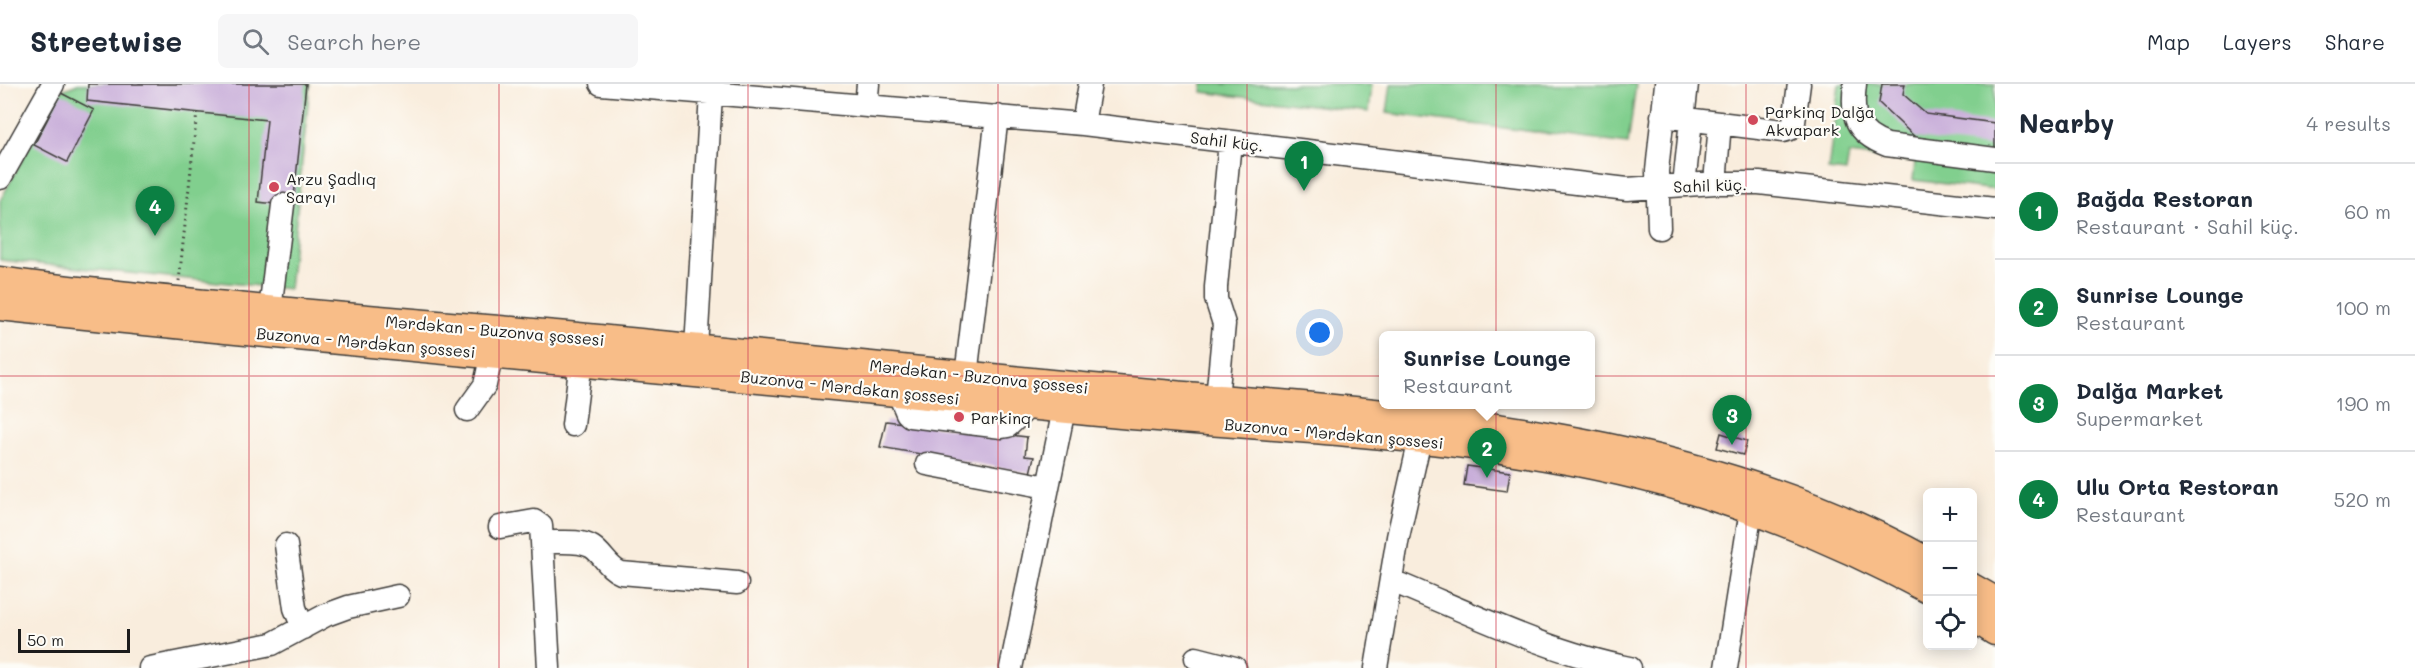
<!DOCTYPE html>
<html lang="en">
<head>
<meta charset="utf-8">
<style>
  body { margin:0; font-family:Mali,sans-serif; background:#f6f6f7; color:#1f2937 }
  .controls { position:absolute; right:18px; bottom:18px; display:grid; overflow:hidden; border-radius:9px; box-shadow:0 3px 15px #0003 }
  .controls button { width:54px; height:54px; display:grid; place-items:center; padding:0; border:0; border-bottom:2px solid #e0e1e3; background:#fff; color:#1f2937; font:30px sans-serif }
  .scale { position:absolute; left:18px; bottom:15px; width:112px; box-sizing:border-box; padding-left:6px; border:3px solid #1c1c1c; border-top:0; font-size:16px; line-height:21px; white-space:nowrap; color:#1c1c1c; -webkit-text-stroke:4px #fdfcf7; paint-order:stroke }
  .you { position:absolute; left:1320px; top:249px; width:21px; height:21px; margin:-15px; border:4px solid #fff; border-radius:50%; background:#1a73e8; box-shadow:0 0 0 9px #1a73e833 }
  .badge { display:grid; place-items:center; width:39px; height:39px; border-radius:50%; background:#0b8043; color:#fff; font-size:20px; font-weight:700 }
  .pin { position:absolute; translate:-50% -50px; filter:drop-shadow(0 2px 3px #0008) }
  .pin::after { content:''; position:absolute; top:32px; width:21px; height:18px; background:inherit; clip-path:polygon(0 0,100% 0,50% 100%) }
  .popup { position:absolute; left:1379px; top:247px; width:216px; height:78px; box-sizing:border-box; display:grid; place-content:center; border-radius:9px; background:#fff; filter:drop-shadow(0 2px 4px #0005); font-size:20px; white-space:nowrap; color:#747a83 }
  .popup b { font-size:22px; color:#1f2937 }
  .popup::after { content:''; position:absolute; left:50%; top:100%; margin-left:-12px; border:12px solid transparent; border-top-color:#fff }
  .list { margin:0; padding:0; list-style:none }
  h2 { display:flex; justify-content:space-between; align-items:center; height:78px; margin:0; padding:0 24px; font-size:26px }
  h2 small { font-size:20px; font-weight:400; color:#747a83 }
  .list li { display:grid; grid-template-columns:39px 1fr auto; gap:18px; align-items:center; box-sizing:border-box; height:96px; padding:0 24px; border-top:2px solid #e0e1e3 }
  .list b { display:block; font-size:22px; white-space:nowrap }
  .list p { margin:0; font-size:20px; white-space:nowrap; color:#747a83 }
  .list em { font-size:20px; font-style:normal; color:#747a83 }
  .icon { flex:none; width:33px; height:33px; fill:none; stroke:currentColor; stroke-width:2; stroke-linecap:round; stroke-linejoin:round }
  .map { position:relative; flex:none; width:1995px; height:584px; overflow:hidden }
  header { display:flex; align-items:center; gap:36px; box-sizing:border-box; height:84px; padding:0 30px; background:#fff; border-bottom:2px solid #e0e1e3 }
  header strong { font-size:28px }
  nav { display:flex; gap:33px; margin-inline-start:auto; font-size:21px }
  .search { width:420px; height:54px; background:#f6f6f7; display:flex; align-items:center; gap:15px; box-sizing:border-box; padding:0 21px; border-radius:9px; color:#747a83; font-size:22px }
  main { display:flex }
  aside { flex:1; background:#fff }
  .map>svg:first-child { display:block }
  .green { fill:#81cf8e; stroke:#4e7655; stroke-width:1.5 }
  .building { fill:#c8add9 }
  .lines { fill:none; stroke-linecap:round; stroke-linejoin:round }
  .minor-casing { stroke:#3d3b39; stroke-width:25 }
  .major-casing { stroke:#3d3b39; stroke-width:31 }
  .path { stroke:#3d3b39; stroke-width:3; stroke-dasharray:1.5 4.5; stroke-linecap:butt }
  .minor { stroke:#fff; stroke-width:22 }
  .major { stroke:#f8bd88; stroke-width:28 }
  .grid { fill:none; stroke:#d1495b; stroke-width:1.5; stroke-opacity:0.55 }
  .poi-dot { fill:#d1495b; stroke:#fdfcf7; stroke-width:2 }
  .labels { text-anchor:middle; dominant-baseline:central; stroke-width:4.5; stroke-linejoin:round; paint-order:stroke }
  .poi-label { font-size:16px; fill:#1c1c1c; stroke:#fdfcf7; text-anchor:start }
  .street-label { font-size:16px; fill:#1c1c1c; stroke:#fdfcf7 }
</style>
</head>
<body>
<header>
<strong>Streetwise</strong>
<div class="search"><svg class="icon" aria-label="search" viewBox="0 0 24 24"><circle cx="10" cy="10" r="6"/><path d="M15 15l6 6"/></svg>Search here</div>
<nav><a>Map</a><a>Layers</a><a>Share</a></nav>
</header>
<main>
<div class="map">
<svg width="1995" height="584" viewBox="0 0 1995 584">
  <rect width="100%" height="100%" fill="#fdfcf7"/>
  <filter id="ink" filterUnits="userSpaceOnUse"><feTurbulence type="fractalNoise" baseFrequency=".0167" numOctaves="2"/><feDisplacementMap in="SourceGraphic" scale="12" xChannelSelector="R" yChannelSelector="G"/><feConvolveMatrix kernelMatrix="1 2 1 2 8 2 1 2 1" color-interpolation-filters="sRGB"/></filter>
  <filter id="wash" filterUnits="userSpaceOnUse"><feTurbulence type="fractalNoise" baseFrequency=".008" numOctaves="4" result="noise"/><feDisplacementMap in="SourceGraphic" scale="24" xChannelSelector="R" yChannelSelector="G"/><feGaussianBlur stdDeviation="1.35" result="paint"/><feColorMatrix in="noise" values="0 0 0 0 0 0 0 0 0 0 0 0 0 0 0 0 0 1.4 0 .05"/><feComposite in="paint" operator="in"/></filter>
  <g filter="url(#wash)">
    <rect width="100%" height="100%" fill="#f9eddd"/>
    <path class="green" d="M78 0H310L289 205 0 176V117L59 7Z
      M1203 0H1372L1369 28 1202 8Z
      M1391 0H1636L1628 60 1387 29Z
      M1839 0H1995V106L1913 96 1915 78 1849 70 1846 88 1828 86Z"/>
    <g id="blocks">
      <path class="building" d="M88 0H306L293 122 258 118 267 36 87 17Z
        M1882 0H1905L1903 10 1926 30 1995 39V64L1916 54 1879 19Z
        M61 9 94 26 67 78 34 61Z
        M886 337 1027 353 1025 372 1034 373 1030 389 880 363Z
        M1721 349 1747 357 1743 371 1717 364Z
        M1467 382 1510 388 1507 407 1464 401Z"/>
    </g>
  </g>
  <g filter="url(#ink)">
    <use href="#blocks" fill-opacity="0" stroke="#3d3b39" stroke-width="1.5"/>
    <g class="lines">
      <g class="minor-casing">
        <path id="minor" d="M601 0 1083 40 1627 105 1715 99H1759L1995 125
          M1855 0C1851 32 1855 49 1887 61L1995 75
          M866 22 868 0
          M1662 32 1783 47 1790 45 1794 38 1799 0
          M1683 35 1687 0
          M1083 40 1090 0
          M0 94 53 0
          M1715 99 1720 39
          M1684 101 1691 36
          M1659 144 1657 87 1666 0
          M270 226 283 121
          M696 264 711 10
          M966 292 997 32
          M898 308 907 329 910 332 1002 343 1008 342 1030 321
          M1217 315 1224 240 1216 215V203L1230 58
          M467 326 485 301 492 269
          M573 341 581 277
          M927 380 1047 403
          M500 443 534 437 541 442 542 458
          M286 461 295 524 303 544
          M1392 497C1468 528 1550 569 1630 584
          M1196 574 1235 584
          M150 584 272 560 326 531 348 523 398 512
          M549 584 542 458C557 459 579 455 592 463 603 470 608 484 621 489L737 499
          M1011 584 1064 325
          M1376 584 1398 453 1420 355
          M1726 584 1751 426"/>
      </g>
      <g class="major-casing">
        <path id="major" d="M0 197C45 204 91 208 137 213 258 226 378 236 499 246 705 264 911 287 1116 306 1392 331 1680 340 1928 478
          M0 222C352 260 706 288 1058 324 1272 347 1505 345 1711 412 1786 436 1858 467 1928 505
          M1972 504 1995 517
          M1972 532 1995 547"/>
      </g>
      <path class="path" d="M179 197 197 28"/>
      <use href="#minor" class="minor"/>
      <use href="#major" class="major"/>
    </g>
  </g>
  <path class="grid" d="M249 0V584M499 0V584M748 0V584M998 0V584M1247 0V584M1496 0V584M1746 0V584M0 292H1995"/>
  <g class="poi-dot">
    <circle cx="1753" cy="36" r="6"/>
    <circle cx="274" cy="103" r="6"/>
    <circle cx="959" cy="333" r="6"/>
  </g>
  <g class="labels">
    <g class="poi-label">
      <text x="1765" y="27">Parkinq Dalğa<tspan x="1765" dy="18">Akvapark</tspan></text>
      <text x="286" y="94">Arzu Şadlıq<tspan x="286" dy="18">Sarayı</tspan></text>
      <text x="971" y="333">Parkinq</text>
    </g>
    <g class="street-label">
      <text transform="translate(1227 57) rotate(7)">Sahil küç.</text>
      <text transform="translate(1710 101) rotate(-2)">Sahil küç.</text>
      <text transform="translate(495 246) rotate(5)">Mərdəkan - Buzonva şossesi</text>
      <text transform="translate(366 258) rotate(5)">Buzonva - Mərdəkan şossesi</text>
      <text transform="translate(979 292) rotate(6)">Mərdəkan - Buzonva şossesi</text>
      <text transform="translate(850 303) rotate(6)">Buzonva - Mərdəkan şossesi</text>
      <text transform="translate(1334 349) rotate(5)">Buzonva - Mərdəkan şossesi</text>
    </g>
  </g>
</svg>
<div class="controls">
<button>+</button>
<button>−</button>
<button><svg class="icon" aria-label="locate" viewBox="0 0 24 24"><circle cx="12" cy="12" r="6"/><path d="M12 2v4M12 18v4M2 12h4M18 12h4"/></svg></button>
</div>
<div class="scale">50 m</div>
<div class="you"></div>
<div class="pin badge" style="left:1304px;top:107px">1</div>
<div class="pin badge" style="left:1487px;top:394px">2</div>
<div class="popup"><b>Sunrise Lounge</b>Restaurant</div>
<div class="pin badge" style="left:1732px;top:361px">3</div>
<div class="pin badge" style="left:155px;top:152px">4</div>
</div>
<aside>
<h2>Nearby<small>4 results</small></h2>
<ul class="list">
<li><span class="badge">1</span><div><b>Bağda Restoran</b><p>Restaurant · Sahil küç.</p></div><em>60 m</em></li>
<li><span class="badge">2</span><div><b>Sunrise Lounge</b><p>Restaurant</p></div><em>100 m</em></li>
<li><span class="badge">3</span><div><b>Dalğa Market</b><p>Supermarket</p></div><em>190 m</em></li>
<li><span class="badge">4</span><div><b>Ulu Orta Restoran</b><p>Restaurant</p></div><em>520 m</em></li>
</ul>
</aside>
</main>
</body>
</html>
